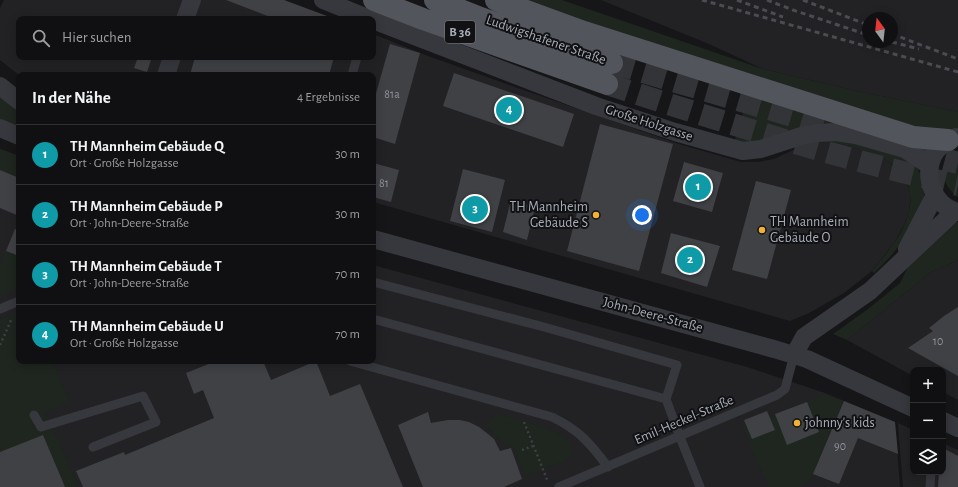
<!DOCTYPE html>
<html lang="de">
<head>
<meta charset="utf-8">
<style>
  body { margin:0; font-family:"Alegreya Sans",sans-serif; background:#19191b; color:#f1f3f6 }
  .controls { position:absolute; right:12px; bottom:12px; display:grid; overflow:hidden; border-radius:8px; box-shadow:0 2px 10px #0003 }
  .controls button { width:36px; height:36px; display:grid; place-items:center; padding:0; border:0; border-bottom:1px solid #303032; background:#101012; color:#f1f3f6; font:20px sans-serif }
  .compass { position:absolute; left:862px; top:12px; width:36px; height:36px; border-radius:50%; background:#101012; box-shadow:0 2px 10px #0003; rotate:345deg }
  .you { position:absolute; left:642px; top:215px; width:14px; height:14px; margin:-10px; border:3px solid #fff; border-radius:50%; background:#1a73e8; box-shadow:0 0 0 6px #1a73e833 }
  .badge { display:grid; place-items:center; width:26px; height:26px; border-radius:50%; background:#1a73e8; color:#fff; font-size:13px; font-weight:700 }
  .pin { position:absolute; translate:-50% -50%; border:2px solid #fff; box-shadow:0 1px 4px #0006 }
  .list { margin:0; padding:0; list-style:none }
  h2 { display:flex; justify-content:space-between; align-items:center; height:52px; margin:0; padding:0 16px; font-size:17px }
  h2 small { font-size:13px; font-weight:400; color:#9c9d9f }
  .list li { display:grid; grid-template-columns:26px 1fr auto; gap:12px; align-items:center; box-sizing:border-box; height:60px; padding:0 16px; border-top:1px solid #303032 }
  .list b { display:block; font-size:15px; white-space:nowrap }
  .list p { margin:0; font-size:13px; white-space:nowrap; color:#9c9d9f }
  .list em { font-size:13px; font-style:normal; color:#9c9d9f }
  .icon { flex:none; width:22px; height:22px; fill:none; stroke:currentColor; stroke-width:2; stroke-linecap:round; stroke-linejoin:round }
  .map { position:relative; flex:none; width:958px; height:487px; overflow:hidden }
  .search { position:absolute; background:#101012; box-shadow:0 2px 10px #0003; left:16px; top:16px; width:360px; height:44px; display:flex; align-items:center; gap:10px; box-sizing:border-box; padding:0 14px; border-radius:8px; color:#9c9d9f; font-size:15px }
  .panel { position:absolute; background:#101012; box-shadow:0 2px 10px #0003; left:16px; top:72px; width:360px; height:292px; border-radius:8px }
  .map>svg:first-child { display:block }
  .built { fill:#222225; fill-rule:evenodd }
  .green { fill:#1e261f }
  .building { fill:#404145 }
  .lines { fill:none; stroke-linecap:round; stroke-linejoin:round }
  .primary-tunnel { stroke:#333438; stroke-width:22; stroke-dasharray:22 11; stroke-linecap:butt }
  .path { stroke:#3d3f44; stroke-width:2.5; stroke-dasharray:2 3; stroke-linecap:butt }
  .lane { stroke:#37383d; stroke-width:9 }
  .street { stroke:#37383d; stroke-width:18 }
  .primary { stroke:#53555c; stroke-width:22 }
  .rail { stroke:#4a4c52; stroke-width:3; stroke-dasharray:5 4; stroke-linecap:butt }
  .poi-dot { fill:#f2b134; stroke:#111113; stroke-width:1.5 }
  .labels { text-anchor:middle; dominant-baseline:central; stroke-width:4; stroke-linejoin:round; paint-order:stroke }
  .number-label { font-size:12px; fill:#8e929b }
  .shield { fill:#111113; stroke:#7b7e86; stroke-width:1 }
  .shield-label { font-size:13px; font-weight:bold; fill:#a8adb8 }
  .street-label { font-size:14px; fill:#a8adb8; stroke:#111113 }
  .poi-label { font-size:14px; fill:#a8adb8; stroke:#111113; text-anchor:start }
</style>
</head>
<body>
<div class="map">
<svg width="958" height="487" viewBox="0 0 958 487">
  <rect width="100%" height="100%" fill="#161618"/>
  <path class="built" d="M4 0H284L335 19H19V57H373V34L428 56 512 86 679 144 741 162H758L774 159 789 152 807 143 820 141 834 142 848 145 866 150 887 160 901 173 908 186 910 193V203L909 212 904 225 894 243 872 271 844 293 809 313 790 321 373 202V75H19L0 60V8Z
    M601 0H958V112L857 91 763 69 709 44ZM868 18H892V42H868Z
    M0 149 19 156V361H373V265L747 367 825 393 895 422 900 487H0Z
    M958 260V400L943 392V370H913V376L847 340 931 272Z
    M898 423 913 430V472H943V443L958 450V487H903Z"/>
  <path class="green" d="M519 0H562L763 69 857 91 958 112V128L950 131 933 133Z
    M749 93 846 123 770 142 734 143Z
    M0 96 19 111V127L0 119Z
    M839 138C852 142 865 145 878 149 886 151 895 152 903 155 920 162 925 184 924 200L899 246 889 258 874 273 872 271C886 254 904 234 909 211 921 160 858 145 820 141Z
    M0 149 19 156V178L0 170Z
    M958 151V197C940 185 938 163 958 151Z
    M958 222V260L931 272 847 340 833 334 868 309 900 283 908 267 954 223Z
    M6 251 19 256V287L0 294V265Z
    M19 312V361H52L69 402 45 412 78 487H0V320Z
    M826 394 843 402 810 481 798 487H768L743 427Z
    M496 414C511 419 590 433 568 459L525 476 513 445 506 447 504 443 486 426Z"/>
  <path class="building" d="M226 0H284L335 19H273V18Z
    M390 44 420 53 395 144 373 137V104Z
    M138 57H152L147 72 134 68Z
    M195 57H334L329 75H190Z
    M454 73 574 114 563 147 443 106Z
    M600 124 673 144 639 271 567 251Z
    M684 162 723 173 712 212 673 201Z
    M373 163 399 170 391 202 373 197Z
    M463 169 505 180 492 232 450 221Z
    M0 170 19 178V216L0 208Z
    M756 181 791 190 767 279 732 270Z
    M511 200 535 207 527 240 503 232Z
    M19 227V256L6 251 15 229 18 230Z
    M671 233 720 246 707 287 661 273Z
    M958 307V376L908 348 933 331 929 328 944 316Z
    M216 361H263L271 380 316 361 330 396 360 384 403 487H83L76 471 124 452 125 455 214 418 203 390 194 394 186 373Z
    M844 401 895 422 898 454 858 438 839 484 813 474Z
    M807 402 819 432 787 445 775 414Z
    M767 411 775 430 752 439 744 420Z
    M428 412 431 423 448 420H460L469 422 479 427 488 434 494 439 500 451 511 448 522 479 504 487H423L398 425Z
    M43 435 65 487H0V452Z
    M943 448 958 456V487H938L939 472H943Z"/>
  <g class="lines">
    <path class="primary-tunnel" d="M612 63 847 132
      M607 84C723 122 839 159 958 185
      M913 151 958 163"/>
    <path class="path" d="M17 223H19
      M0 345 12 318
      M524 422 548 482
      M522 450 533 446"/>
    <path class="lane" d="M352 75 357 57
      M373 282 544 327 677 365 666 399 680 437 700 487
      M0 309 19 301
      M373 319 666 399
      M350 361 552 417C579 430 590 443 608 467
      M34 415 41 427 143 396 156 422 93 447
      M559 487 777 395 785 389 794 355
      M930 487 931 472"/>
    <path class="street" d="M323 0 370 19
      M185 19 192 0
      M373 20 596 106 675 132 743 151 761 149 801 136 817 133 836 132 856 135 905 149 930 166
      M166 75 172 57
      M0 86 19 101
      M0 128 19 136
      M956 137C946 141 938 146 933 156 923 178 934 206 958 212
      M373 239 774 349 807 359 913 408
      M907 249 935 195
      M794 355 804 337 870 291 955 211
      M943 421 958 428"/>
    <path class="primary" d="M374 0 423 19 607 84
      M435 0 483 19 612 63
      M496 0 584 32 913 137 948 140"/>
    <path class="rail" d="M702 0 958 72
      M737 0 783 17
      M767 0 793 10 868 35
      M803 0 868 25
      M892 34 958 59
      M892 42 919 49"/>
  </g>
  <g class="poi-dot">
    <circle cx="596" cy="215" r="4"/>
    <circle cx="762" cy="230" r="4"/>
    <circle cx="797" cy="423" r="4"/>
  </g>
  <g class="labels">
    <g class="number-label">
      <text x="392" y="94">81a</text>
      <text x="384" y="183">81</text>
      <text x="938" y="341">10</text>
      <text x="840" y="446">90</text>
    </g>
    <rect class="shield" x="445" y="21" width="30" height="22" rx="3"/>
    <g class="shield-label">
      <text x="460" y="32">B 36</text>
    </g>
    <g class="street-label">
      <text transform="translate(546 40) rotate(19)">Ludwigshafener Straße</text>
      <text transform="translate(649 123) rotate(18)">Große Holzgasse</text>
      <text transform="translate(653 315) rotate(15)">John-Deere-Straße</text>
      <text transform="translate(684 420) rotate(-23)">Emil-Heckel-Straße</text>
    </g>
    <g class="poi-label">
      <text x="588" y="207" text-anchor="end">TH Mannheim<tspan x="588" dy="16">Gebäude S</tspan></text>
      <text x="770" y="222">TH Mannheim<tspan x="770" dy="16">Gebäude O</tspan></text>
      <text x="805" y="423">johnny's kids</text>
    </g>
  </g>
</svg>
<div class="controls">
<button>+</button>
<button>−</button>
<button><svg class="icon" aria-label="layers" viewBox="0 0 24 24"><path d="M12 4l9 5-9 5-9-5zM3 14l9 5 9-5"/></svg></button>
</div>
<svg class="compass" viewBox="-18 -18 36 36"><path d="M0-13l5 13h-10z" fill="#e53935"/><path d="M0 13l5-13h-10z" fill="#9c9d9f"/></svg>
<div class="you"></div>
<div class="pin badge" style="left:698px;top:187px;background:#0f9aa8">1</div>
<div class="pin badge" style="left:690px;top:260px;background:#0f9aa8">2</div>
<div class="pin badge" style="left:475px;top:209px;background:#0f9aa8">3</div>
<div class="pin badge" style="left:509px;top:110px;background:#0f9aa8">4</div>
<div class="search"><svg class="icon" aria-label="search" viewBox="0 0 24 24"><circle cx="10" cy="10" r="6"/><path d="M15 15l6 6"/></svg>Hier suchen</div>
<section class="panel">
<h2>In der Nähe<small>4 Ergebnisse</small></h2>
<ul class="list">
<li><span class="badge" style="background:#0f9aa8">1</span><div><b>TH Mannheim Gebäude Q</b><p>Ort · Große Holzgasse</p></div><em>30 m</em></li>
<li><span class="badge" style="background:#0f9aa8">2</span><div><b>TH Mannheim Gebäude P</b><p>Ort · John-Deere-Straße</p></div><em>30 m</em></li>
<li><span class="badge" style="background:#0f9aa8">3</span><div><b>TH Mannheim Gebäude T</b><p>Ort · John-Deere-Straße</p></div><em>70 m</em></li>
<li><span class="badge" style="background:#0f9aa8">4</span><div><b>TH Mannheim Gebäude U</b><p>Ort · Große Holzgasse</p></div><em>70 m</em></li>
</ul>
</section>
</div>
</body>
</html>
